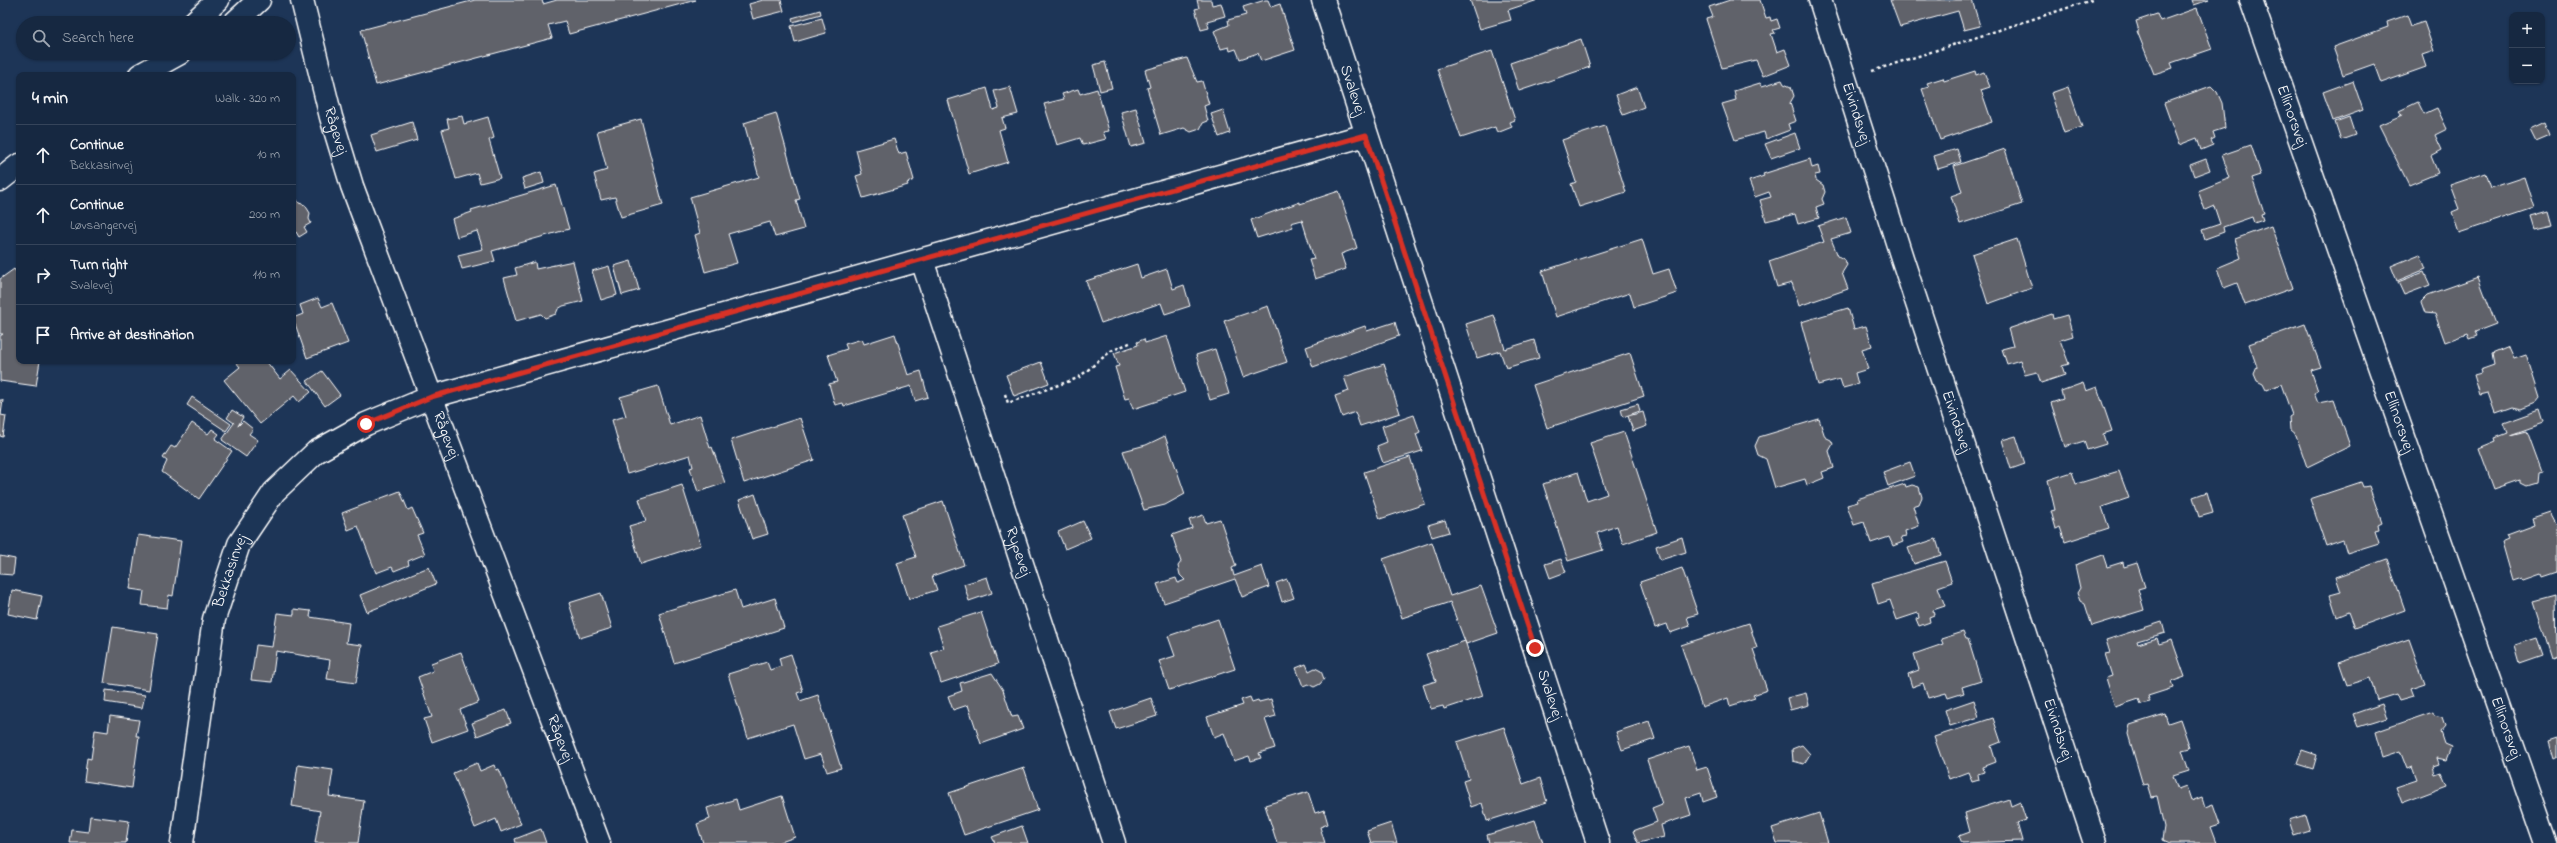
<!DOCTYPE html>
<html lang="en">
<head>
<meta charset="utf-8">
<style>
  body { margin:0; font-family:"Indie Flower",sans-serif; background:#23344c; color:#f1f3f6 }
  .controls { position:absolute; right:12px; top:12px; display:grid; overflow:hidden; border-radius:8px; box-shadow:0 1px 3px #0004 }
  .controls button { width:36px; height:36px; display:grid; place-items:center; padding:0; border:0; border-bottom:1px solid #35445a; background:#162841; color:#f1f3f6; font:20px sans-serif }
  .stop { position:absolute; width:12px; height:12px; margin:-9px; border:3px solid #d93025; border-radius:50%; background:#fff }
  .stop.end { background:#d93025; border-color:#fff; box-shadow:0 1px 4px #0008 }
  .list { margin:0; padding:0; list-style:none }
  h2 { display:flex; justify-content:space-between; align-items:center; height:52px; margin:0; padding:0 16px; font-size:17px }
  h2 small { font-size:13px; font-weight:400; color:#9ea6b1 }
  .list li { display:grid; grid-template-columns:26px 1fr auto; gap:12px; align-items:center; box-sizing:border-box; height:60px; padding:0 16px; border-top:1px solid #35445a }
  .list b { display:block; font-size:15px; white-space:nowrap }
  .list p { margin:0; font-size:13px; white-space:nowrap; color:#9ea6b1 }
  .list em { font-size:13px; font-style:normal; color:#9ea6b1 }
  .icon { flex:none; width:22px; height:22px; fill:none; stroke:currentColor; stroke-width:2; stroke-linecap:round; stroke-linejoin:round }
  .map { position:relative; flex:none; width:2557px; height:843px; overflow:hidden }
  .search { position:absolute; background:#162841; box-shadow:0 1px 3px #0004; left:16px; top:16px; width:280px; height:44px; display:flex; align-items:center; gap:10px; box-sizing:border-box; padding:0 14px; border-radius:22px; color:#9ea6b1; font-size:15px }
  .panel { position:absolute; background:#162841; box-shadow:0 1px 3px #0004; left:16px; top:72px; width:280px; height:292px; border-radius:8px }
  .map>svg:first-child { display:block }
  .building { fill:#61626b; stroke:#fff }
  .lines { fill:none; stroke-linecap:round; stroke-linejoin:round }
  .street-casing { stroke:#fff; stroke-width:25 }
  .secondary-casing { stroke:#fff; stroke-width:25 }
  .path { stroke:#fff; stroke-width:2.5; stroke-dasharray:3 3; stroke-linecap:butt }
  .street { stroke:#1d3557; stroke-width:22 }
  .secondary { stroke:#1d3557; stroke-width:22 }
  .route { stroke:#d93025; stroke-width:5 }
  .labels { text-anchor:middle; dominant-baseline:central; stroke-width:4; stroke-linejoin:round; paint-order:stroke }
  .street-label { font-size:16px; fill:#fff; stroke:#1d3557 }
</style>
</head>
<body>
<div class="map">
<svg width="2557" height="843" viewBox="0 0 2557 843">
  <rect width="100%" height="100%" fill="#1d3557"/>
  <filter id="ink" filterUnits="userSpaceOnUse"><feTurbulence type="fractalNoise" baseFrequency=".025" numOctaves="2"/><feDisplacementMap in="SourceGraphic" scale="8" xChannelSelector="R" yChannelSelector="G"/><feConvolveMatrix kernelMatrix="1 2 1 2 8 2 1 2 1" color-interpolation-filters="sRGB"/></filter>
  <g filter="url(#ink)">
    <path class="building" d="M475 0H542L543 4 557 0H696L569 34 565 21 548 25 552 38 376 85 361 30Z
      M763 0H781L784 11 753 19 749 4Z
      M1197 0H1211L1212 5 1221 3 1225 16 1207 21 1209 28 1201 30 1195 9 1199 8Z
      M1265 0H1268L1271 7 1280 4 1295 50 1261 61 1258 53 1240 59 1236 49 1230 51 1229 47 1221 49 1214 31 1229 25 1228 20 1246 15 1243 7Z
      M1470 0H1538L1508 10 1511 20 1480 29Z
      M1730 0H1760L1766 18 1770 17 1771 21 1777 19 1780 28 1773 30 1775 33 1771 34 1777 52 1785 49 1791 65 1763 76 1756 60 1722 68 1706 19 1713 17 1709 7Z
      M1890 0H1972L1980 26 1964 30 1958 11 1900 27Z
      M2192 0H2209L2194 5Z
      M2197 8 2212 49 2171 63 2173 68 2154 74 2137 31H2139L2136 21 2157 14 2160 21Z
      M820 10 821 14 793 22 792 18Z
      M2407 15 2411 26 2424 22 2434 51 2422 55 2426 67 2381 83 2374 64 2343 75 2333 47 2388 27 2387 22Z
      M822 18 826 33 795 42 791 26Z
      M1581 39 1590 67 1519 91 1510 63Z
      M1492 51 1515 120 1510 122 1512 127 1497 133 1495 127 1461 138 1437 69Z
      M1187 58 1197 82 1202 81 1209 104 1204 106 1208 121 1203 123 1200 129 1191 132 1184 128 1161 135 1147 88 1150 87 1145 70Z
      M1105 62 1112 88 1100 91 1093 65Z
      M1975 71 1976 75 1984 72 1990 87 1981 90 1992 122 1940 140 1922 89 1929 87 1927 83 1943 78 1944 81Z
      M1782 80 1784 84 1791 87 1794 96 1790 103 1796 121 1788 124 1790 130 1766 139 1764 132 1735 140 1722 104 1736 100 1734 91 1760 83 1762 86Z
      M2353 81 2363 110 2333 121 2323 92Z
      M2211 86 2217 92 2222 103 2225 128 2213 132 2215 138 2211 140 2213 145 2201 150 2197 138 2179 145 2164 103Z
      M1010 87 1018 114 1002 118 1005 128 999 130 1008 162 969 174 948 100 987 88 993 110 999 108 994 91Z
      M1637 87 1644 107 1623 115 1616 95Z
      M2068 87 2082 127 2064 133 2051 93Z
      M1078 89 1080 94 1097 89 1109 131 1103 132 1106 139 1083 145 1080 138 1057 145 1044 104 1064 99 1062 94Z
      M2418 102 2424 114 2437 108 2447 129 2435 135 2442 150 2431 156 2438 173 2409 185 2379 125 2402 115 2399 111Z
      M1136 108 1146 143 1131 147 1121 112Z
      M1223 110 1230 133 1219 137 1211 114Z
      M776 113 800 199 796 200 804 229 775 237 770 222 728 234 737 263 705 272 695 235 700 233 690 197 759 177 744 123Z
      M462 116 464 124 488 117 494 138 489 140 500 178 480 183 477 173 456 179 442 130 449 128 447 119Z
      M2349 117 2355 135 2341 140 2335 122Z
      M641 119 663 205 621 217 615 197 601 200 594 174 607 170 597 131Z
      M412 122 417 140 377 152 371 135Z
      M2545 122 2550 135 2536 141 2530 129Z
      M1605 126 1626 192 1579 207 1571 184 1576 182 1562 140Z
      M1795 133 1800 148 1771 158 1765 144Z
      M894 139 899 154 906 152 914 180 907 183 908 185 863 198 856 176 862 174 856 150Z
      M2251 145 2261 175 2252 178 2264 213 2261 214 2263 220 2254 223 2252 217 2223 227 2224 232 2205 239 2202 230 2220 224 2214 206 2205 210 2198 191 2230 178 2222 155Z
      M1957 149 1961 162 1938 169 1934 156Z
      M2005 149 2022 204 1960 224 1951 196 1962 192 1954 166Z
      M1810 159 1812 168 1818 166 1820 174 1815 175 1816 180 1823 185 1825 192 1822 199 1824 204 1816 207 1819 218 1798 224 1795 214 1766 221 1760 200 1771 197 1769 192 1755 197 1749 181 1764 176 1763 174Z
      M2206 159 2210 170 2194 176 2190 165Z
      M541 172 544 183 525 189 522 178Z
      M2486 173 2491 188 2524 177 2534 208 2459 233 2452 212 2459 209 2450 185Z
      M556 185 569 229 492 251 495 261 462 269 458 255 483 249 477 231 457 237 452 219 472 212 471 210Z
      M1339 191 1357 248 1341 254 1346 269 1315 279 1309 260 1314 259 1302 220 1291 223 1293 227 1257 238 1251 220 1300 202V204Z
      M293 194 299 203 305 205 310 213 309 219 311 223 304 227 307 232 299 237 296 232 293 234Z
      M2549 211 2553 225 2535 229 2531 216Z
      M1846 217 1851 233 1831 239 1838 256 1845 260 1847 265 1842 273 1848 289 1799 306 1792 283 1777 287 1769 261 1824 242 1818 226Z
      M2271 226 2293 288 2245 305 2237 283 2224 288 2217 268 2241 258 2235 239Z
      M1642 239 1653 274 1669 269 1677 293 1634 307 1630 293 1556 317 1542 271Z
      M2017 239 2032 288 1988 304 1972 254Z
      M2420 254 2426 269 2397 281 2391 266Z
      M573 261 583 301 563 306 558 309 556 314 545 318 541 314 516 321 504 278 517 275 515 268 535 262 536 269Z
      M631 261 639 290 622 295 614 266Z
      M1137 264 1141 278 1167 269 1173 289 1184 285 1190 306 1165 314 1161 303 1101 323 1086 281Z
      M609 266 617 295 601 300 592 271Z
      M14 269 19 276V361H40L36 386 0 381V336L3 334H0V279Z
      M2424 272 2430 285 2404 295 2398 282Z
      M2478 277 2496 324 2475 332 2477 336 2469 339 2467 334 2445 342 2435 314 2425 313 2421 302 2428 295Z
      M318 298 322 307 332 303 348 343 307 358 293 318 303 314 300 305Z
      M1268 306 1287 362 1243 377 1224 321Z
      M1848 308 1854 329 1866 326 1872 346 1862 349 1868 369 1855 373 1858 384 1843 388 1840 379 1818 385 1801 322Z
      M2052 314 2053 319 2067 315 2073 336 2060 340 2069 364 2062 366 2065 375 2041 383 2037 372 2025 375 2020 360 2007 364 2002 349 2013 346 2008 329Z
      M1494 315 1505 349 1534 340 1539 358 1506 368 1500 351 1477 358 1466 324Z
      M1395 322 1399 336 1313 367 1306 347 1365 326 1367 331Z
      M2305 324 2321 367 2311 370 2318 391 2314 393 2318 403 2334 400 2350 446 2307 467 2296 435 2290 430 2289 417 2292 415 2281 384 2266 390 2263 384 2257 381 2254 374 2257 367 2249 344Z
      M895 334 908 375 921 371 928 397 915 401 911 386 844 406 843 403 835 405 829 384 837 382 828 355 847 349 845 344 862 339 864 344Z
      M1167 336 1185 392 1133 409 1129 398 1125 399 1115 367 1119 366 1114 353 1138 345 1137 342 1144 339 1145 343Z
      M2509 347 2514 358 2526 354 2540 398 2536 403 2521 409 2512 407 2495 413 2488 393 2480 395 2474 375 2481 373 2480 370 2494 365 2492 354Z
      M1215 349 1229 394 1210 400 1196 355Z
      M1630 353 1644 396 1547 428 1533 385Z
      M235 361H266L280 379 291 370 311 392 299 402 294 396 260 424 224 380 240 367Z
      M1041 362 1049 383 1014 396 1006 375Z
      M1384 364 1400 413 1360 426 1355 412 1342 417 1335 396 1349 391 1344 377Z
      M322 371 340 395 325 406 307 381Z
      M2083 383 2086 391 2097 387 2112 431 2103 434 2106 444 2087 450 2084 441 2065 447 2051 403 2063 399 2061 391Z
      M658 386 670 425 700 415 710 448 712 447 725 483 698 492 690 468 693 467 690 455 627 474 612 420 626 416 620 397Z
      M192 397 231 424 226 431 187 405Z
      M0 400H3L1 415 6 416 3 437 0 436Z
      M1638 404 1640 411 1623 417 1621 409Z
      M232 410 243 417 238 426 243 421 253 429 249 434 258 440 246 457 222 440 234 423 227 418Z
      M2540 410 2544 423 2510 435 2526 431 2541 472 2537 473 2536 483 2526 486 2520 483V480L2494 489 2479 448 2496 441 2495 438 2508 433 2504 423Z
      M1643 412 1647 426 1633 431 1628 416Z
      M1414 415 1420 432 1416 434 1422 451 1383 463 1377 446 1387 442 1382 426Z
      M800 418 814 460 744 483 731 440Z
      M1819 419 1825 437 1831 440 1833 444 1829 451 1834 468 1822 472 1824 478 1807 485 1805 479 1775 488 1766 459 1758 455 1755 446 1759 437Z
      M192 423 208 434 212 429 219 434 215 439 232 451 199 499 162 472 167 461 163 458 171 446 175 448Z
      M1624 432 1657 532 1623 544 1617 526 1597 533 1603 550 1568 561 1543 484 1578 472 1587 501 1607 494 1590 443Z
      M1165 436 1185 494 1165 505 1144 510 1123 451 1146 445Z
      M2016 436 2025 464 2011 469 2002 440Z
      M1410 457 1425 504 1380 519 1364 472Z
      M1910 462 1915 476 1888 486 1883 472Z
      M2119 471 2129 498 2102 507 2109 528 2065 542 2060 527 2056 529 2051 511 2055 510 2048 480 2072 472 2076 484Z
      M2361 482 2363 487 2369 486 2382 523 2378 525 2379 530 2375 531 2379 543 2347 553 2343 540 2326 546 2310 499Z
      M1905 484 1906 487 1912 485 1919 487 1922 497 1919 504 1913 506 1919 526 1905 531 1906 536 1901 537 1903 542 1893 546 1889 537 1871 543 1864 522 1854 525 1847 505 1858 502 1857 499Z
      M682 485 701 545 641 564 629 526 646 521 639 499Z
      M400 491 408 510 412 508 423 533 417 535 425 554 408 561 409 565 394 571 392 567 376 573 358 526 348 530 342 513Z
      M2207 492 2213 513 2199 517 2193 497Z
      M755 494 768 534 752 539 739 500Z
      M943 501 964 565 932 576 937 590 909 599 897 563 916 557 902 515Z
      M2550 513 2557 526V573L2542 578 2541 574 2524 580 2522 578 2513 581 2502 542 2509 539 2507 535 2534 525 2532 519Z
      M1203 515 1206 523 1220 519 1236 566 1232 568 1234 576 1262 566 1269 587 1242 597 1235 579 1164 603 1157 584 1176 578 1178 583 1185 580 1180 575 1178 566 1181 562 1172 535 1192 528 1189 520Z
      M1445 520 1449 532 1432 537 1428 525Z
      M1083 521 1091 538 1065 549 1058 532Z
      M138 535 181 541 173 596 169 595 167 608 142 605 144 591 130 589Z
      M1682 537 1686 552 1660 560 1656 546Z
      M1936 539 1941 555 1914 564 1908 548Z
      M1432 542 1450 596 1481 586 1498 633 1466 644 1450 602 1402 618 1383 559Z
      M2103 555 2107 567 2123 562 2124 567 2137 563 2145 587 2138 589 2144 610 2092 626 2085 604 2080 601 2077 593 2080 588 2075 565Z
      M0 556 15 559 13 575 0 574Z
      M1561 559 1566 572 1550 578 1545 564Z
      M2387 559 2405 610 2355 628 2349 612 2337 617 2330 595 2341 592 2336 577Z
      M1945 561 1952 582 1938 587 1945 606 1933 610 1934 615 1929 617 1930 622 1919 626 1916 619 1919 618 1918 613 1897 620 1890 600 1878 604 1872 583Z
      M429 567 436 584 367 612 360 595Z
      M1682 568 1698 614 1687 617 1690 626 1670 633 1667 624 1655 628 1640 582Z
      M987 577 992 593 969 601 964 584Z
      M1287 579 1294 598 1282 602 1276 583Z
      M12 590 42 596 37 620 8 614Z
      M735 590 741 609 775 598 784 628 674 663 659 613Z
      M601 593 612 628 580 638 569 603Z
      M2556 595 2557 656 2552 658 2534 601Z
      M294 609 311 611 310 617 349 623 346 643 362 645 356 683 327 679 330 660 276 651 272 682 251 680 256 645 272 647 277 613 294 615Z
      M981 612 998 664 941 683 931 652 944 648 937 626Z
      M1218 619 1235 669 1169 690 1159 661 1175 656 1168 636Z
      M2162 622 2165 633 2137 641 2138 644 2157 638 2159 644 2172 640 2185 677 2171 682 2173 688 2148 696 2150 702 2141 704 2139 699 2115 707 2106 678 2112 676 2105 654 2110 653 2106 640Z
      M1749 623 1757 648 1753 649 1767 690 1753 695 1755 698 1730 706 1728 698 1702 707 1681 645Z
      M113 627 158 634 149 690 104 683Z
      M1963 632 1966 639H1968L1981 681 1962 687 1964 693 1948 698 1946 693 1928 698 1923 683 1912 687 1908 674 1919 670 1914 654 1943 644 1941 639Z
      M2537 638 2543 655 2520 663 2515 645Z
      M2409 639 2425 684 2410 689 2413 697 2399 701 2396 694 2377 700 2370 678 2347 685 2339 662Z
      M1465 641 1483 696 1444 709 1443 706 1431 709 1423 685 1436 681 1426 654Z
      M461 652 479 702 460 710 468 729 432 742 424 719 432 717 418 677 433 671 431 663Z
      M791 654 803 691 797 693 800 701 818 695 841 768 827 772 821 754 804 759 793 724 748 738 728 674 767 662 770 670 781 666 779 658Z
      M1306 664 1309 671 1315 668 1321 671 1324 679 1320 684 1314 687 1308 684 1303 686 1296 668Z
      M992 673 1003 690 1012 717 1018 716 1023 729 981 744 968 705 953 710 948 696 962 691 960 683Z
      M106 690 145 695 142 708 105 702Z
      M1806 693 1809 705 1790 710 1787 698Z
      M1250 697 1252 702 1258 700 1259 702 1271 699 1276 716 1265 719 1275 748 1259 753 1261 758 1251 761 1249 756 1234 761 1224 733 1214 737 1207 717 1243 705 1241 700Z
      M1151 698 1157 716 1116 729 1110 712Z
      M1974 700 1979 717 1950 726 1945 710Z
      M2382 704 2387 718 2358 727 2353 714Z
      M506 710 511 723 477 736 472 723Z
      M2433 712 2434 715 2442 717 2445 726 2440 732 2444 744 2451 747 2446 760 2437 758 2439 764 2433 766 2435 774 2441 772 2447 786 2402 803 2396 787 2417 780 2412 767 2407 769 2400 751 2382 757 2375 732Z
      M2165 714 2168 723 2180 719 2190 748 2182 750 2189 771 2173 776 2178 789 2186 786 2191 801 2202 797 2205 807 2213 804 2220 824 2211 827 2217 843H2169L2162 840 2164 827 2157 796 2151 797 2147 784 2143 785 2128 734 2130 725Z
      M110 716 139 720 136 736H139L132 788 84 781 87 758 91 759 95 730 108 732Z
      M1993 718 2001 742 1991 746 1996 762 1983 767 1984 772 1978 774 1979 780 1972 782 1968 772 1949 779 1934 737Z
      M1649 721 1655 739 1622 750 1616 732Z
      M1504 727 1523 784 1540 778 1547 802 1487 821 1482 803 1471 807 1463 781 1469 779 1457 742Z
      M2557 739V757L2553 759 2548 742Z
      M1802 745 1810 754 1804 764 1793 761 1792 749Z
      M1689 746 1697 770 1707 767 1717 797 1703 802 1701 793 1686 798 1691 815 1661 825 1664 837 1638 843 1633 831 1657 822 1652 808 1662 804 1647 760Z
      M2302 750 2317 755 2313 769 2297 764Z
      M477 763 480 771 494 765 496 770 499 769 521 824 501 832 496 819 475 828 453 773Z
      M298 765 333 770 329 796 364 801 358 843H315L320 811 292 806Z
      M1024 768 1038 810 964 835 949 793Z
      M1308 792 1315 813 1324 810 1328 824 1320 827 1325 843H1277L1265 805Z
      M782 796 795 837 778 843H703L697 824 710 819 707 808 736 799 739 810Z
      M2009 799 2011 806 2020 802 2026 820 2017 823 2022 841 1962 843 1959 836 1970 832 1965 813Z
      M1819 813 1828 843H1777L1772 828Z
      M2305 815 2310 831 2294 836 2289 820Z
      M90 816 129 821 126 843H70L72 830 88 832Z
      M1535 820 1543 843H1489L1487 835Z
      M1391 823 1397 843H1371L1367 831Z
      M1022 826 1028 843H995L992 837Z
      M541 829 546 843H516L515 839Z"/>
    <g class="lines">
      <g class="street-casing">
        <g id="street">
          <path id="s1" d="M302 0 331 117 352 186 599 843"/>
          <path id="s2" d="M1323 0 1598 843"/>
          <path id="s3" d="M2251 0 2546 843"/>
          <path id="s4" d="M922 260 1114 843"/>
          <path id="s5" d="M182 843 214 619 239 544 274 492 316 452 366 424 431 397 1366 135"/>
        </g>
      </g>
      <g class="secondary-casing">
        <g id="secondary">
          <path id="s6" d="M1820 0 1902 258 2095 843"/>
          <path d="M193 23 218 0"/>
          <path d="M234 23 259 0"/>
          <path d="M140 75 180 53"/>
          <path d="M0 180 19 165"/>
        </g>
      </g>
      <path class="path" d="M1872 71 2092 0
        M1005 394 1008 403 1078 378 1111 351 1132 342"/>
      <use href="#street" class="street"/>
      <use href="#secondary" class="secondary"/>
    </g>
  </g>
  <g class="lines" filter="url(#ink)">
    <path class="route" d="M366 424 431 397 1366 135 1535 648"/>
  </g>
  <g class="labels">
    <g class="street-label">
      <text stroke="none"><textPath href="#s2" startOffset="95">Svalevej</textPath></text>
      <text stroke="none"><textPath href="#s6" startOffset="119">Eivindsvej</textPath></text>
      <text stroke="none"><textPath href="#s3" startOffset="123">Ellinorsvej</textPath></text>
      <text stroke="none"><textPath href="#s1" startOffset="135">Rågevej</textPath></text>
      <text stroke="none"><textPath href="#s6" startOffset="443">Eivindsvej</textPath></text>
      <text stroke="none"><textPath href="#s3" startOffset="447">Ellinorsvej</textPath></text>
      <text stroke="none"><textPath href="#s1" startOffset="459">Rågevej</textPath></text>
      <text stroke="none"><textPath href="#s4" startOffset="307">Rypevej</textPath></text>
      <text stroke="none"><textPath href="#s5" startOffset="277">Bekkasinvej</textPath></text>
      <text stroke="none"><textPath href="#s2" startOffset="731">Svalevej</textPath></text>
      <text stroke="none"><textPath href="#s3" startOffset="771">Ellinorsvej</textPath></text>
      <text stroke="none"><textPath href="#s6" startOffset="767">Eivindsvej</textPath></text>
      <text stroke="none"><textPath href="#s1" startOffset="783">Rågevej</textPath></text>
    </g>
  </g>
</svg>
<div class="controls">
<button>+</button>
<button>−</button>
</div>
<div class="stop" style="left:366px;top:424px"></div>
<div class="stop end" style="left:1535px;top:648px"></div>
<div class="search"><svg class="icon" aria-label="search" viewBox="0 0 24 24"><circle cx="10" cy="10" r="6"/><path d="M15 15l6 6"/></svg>Search here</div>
<section class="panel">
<h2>4 min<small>Walk · 320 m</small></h2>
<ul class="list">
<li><svg class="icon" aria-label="ahead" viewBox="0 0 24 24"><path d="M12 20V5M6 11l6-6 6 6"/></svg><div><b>Continue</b><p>Bekkasinvej</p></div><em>10 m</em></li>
<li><svg class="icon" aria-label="ahead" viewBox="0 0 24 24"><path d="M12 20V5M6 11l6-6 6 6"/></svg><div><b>Continue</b><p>Løvsangervej</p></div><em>200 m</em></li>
<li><svg class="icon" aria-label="right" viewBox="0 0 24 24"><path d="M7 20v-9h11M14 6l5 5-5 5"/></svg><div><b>Turn right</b><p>Svalevej</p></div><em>110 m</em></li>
<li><svg class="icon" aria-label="arrive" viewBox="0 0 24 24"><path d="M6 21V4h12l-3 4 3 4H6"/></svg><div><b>Arrive at destination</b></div></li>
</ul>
</section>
</div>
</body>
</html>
